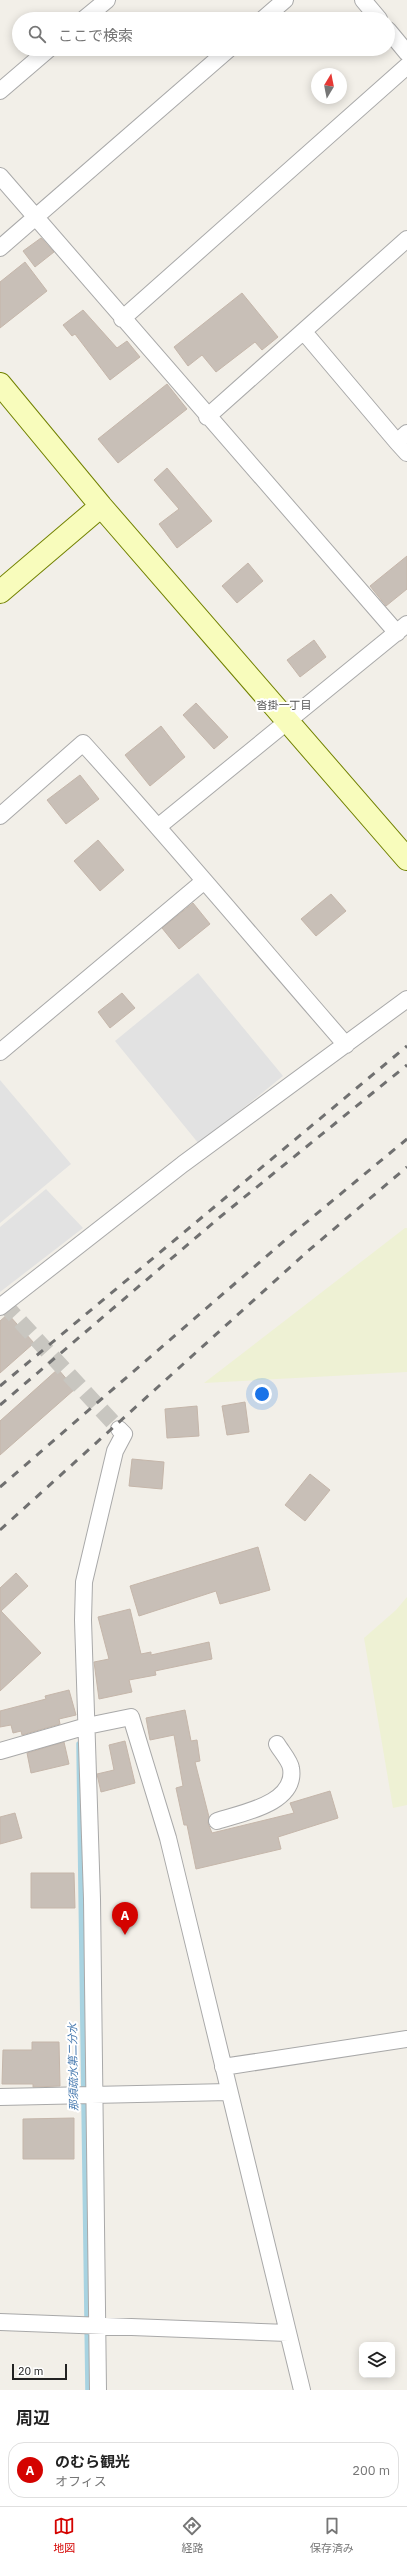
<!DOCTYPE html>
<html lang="ja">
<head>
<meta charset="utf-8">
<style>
  body { margin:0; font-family:"IBM Plex Sans","Noto Sans JP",sans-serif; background:#f2f2f2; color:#222 }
  .controls { position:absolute; right:12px; bottom:12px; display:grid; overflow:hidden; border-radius:8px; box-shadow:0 2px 10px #0003 }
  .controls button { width:36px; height:36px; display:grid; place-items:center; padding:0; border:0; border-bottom:1px solid #e0e0e0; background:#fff; color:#222; font:20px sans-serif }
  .compass { position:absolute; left:311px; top:68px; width:36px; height:36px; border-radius:50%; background:#fff; box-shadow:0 2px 10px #0003; rotate:10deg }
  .scale { position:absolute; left:12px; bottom:10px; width:55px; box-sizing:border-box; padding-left:4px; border:2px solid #222; border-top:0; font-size:11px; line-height:14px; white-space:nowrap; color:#222; -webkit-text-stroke:3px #fff; paint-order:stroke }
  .you { position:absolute; left:262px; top:1394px; width:14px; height:14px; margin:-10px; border:3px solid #fff; border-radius:50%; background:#1a73e8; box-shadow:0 0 0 6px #1a73e833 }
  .badge { display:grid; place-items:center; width:26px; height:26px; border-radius:50%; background:#d40300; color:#fff; font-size:13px; font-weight:700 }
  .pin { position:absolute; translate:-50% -33px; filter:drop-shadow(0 1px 2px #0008) }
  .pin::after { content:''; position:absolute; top:21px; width:14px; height:12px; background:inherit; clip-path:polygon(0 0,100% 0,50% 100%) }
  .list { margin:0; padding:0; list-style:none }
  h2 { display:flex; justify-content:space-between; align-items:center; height:52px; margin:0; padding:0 16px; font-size:17px }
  h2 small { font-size:13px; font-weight:400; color:#767676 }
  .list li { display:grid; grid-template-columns:26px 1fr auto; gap:12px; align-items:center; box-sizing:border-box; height:56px; margin:0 8px 8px; padding:0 8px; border:1px solid #e0e0e0; border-radius:16px }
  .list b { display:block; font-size:15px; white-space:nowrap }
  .list p { margin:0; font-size:13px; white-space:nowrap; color:#767676 }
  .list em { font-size:13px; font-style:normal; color:#767676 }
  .icon { flex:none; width:22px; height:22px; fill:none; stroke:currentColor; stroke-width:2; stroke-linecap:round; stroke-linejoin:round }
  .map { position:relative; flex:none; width:407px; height:2390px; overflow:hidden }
  .search { position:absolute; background:#fff; box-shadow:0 2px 10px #0003; left:12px; right:12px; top:12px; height:44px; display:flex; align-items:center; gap:10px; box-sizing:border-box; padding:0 14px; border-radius:22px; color:#767676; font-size:15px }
  .sheet { height:116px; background:#fff }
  nav { display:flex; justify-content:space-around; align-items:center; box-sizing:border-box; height:56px; border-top:1px solid #e0e0e0; background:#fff; font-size:11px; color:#767676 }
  nav a { display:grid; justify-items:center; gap:2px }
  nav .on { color:#d40300 }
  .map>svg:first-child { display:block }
  .farmland { fill:#eef1d4 }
  .parking { fill:#e2e2e2 }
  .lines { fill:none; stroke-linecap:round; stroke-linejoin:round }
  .stream { stroke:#a8d3e1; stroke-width:5.5 }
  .building { fill:#c8bfb7; stroke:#c5b6aa }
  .street-tunnel { stroke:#c8c6c0; stroke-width:16; stroke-dasharray:16 8; stroke-linecap:butt }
  .street-casing { stroke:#a9a9a9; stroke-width:18 }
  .secondary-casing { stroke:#728200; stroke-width:24 }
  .street { stroke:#fff; stroke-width:16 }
  .secondary { stroke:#f8fcbc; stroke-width:22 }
  .rail { stroke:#707070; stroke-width:3; stroke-dasharray:8 8; stroke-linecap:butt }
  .labels { text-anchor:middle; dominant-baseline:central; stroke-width:4; stroke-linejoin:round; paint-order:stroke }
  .neighbourhood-label { font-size:11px; fill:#555; stroke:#fff }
  .water-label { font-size:11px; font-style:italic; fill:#4679af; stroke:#fff }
</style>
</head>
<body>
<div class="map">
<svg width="407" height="2390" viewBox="0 0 407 2390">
  <rect width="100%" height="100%" fill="#f2efe8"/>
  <path class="farmland" d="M405 1228H407V1372L204 1383Z
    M407 1597V1805L393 1808 364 1638 396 1610Z"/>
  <path class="parking" d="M198 973 283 1076 199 1144 115 1041Z
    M0 1080 71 1164 0 1223Z
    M46 1189 83 1228 0 1292V1227Z"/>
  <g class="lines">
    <path class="stream" d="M79 1744 88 2390"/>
  </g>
  <path class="building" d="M41 238 54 252 35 267 23 251Z
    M25 262 47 291 0 328V282Z
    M242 293 278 337 262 350 255 342 216 372 202 355 188 366 174 347Z
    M83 310 117 348 127 341 140 357 110 380 75 334 72 336 63 325Z
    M167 384 187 409 118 463 98 439Z
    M167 468 212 521 177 548 159 524 179 509 154 480Z
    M407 556V589L386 606 370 586Z
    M248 563 263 581 237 603 222 586Z
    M314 640 326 657 300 677 287 660Z
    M196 703 228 737 214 749 183 715Z
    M161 726 185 757 150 786 125 755Z
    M80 775 99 799 66 824 47 800Z
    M98 840 124 870 100 891 74 861Z
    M331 894 346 911 316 936 301 919Z
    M193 903 210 924 179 949 162 928Z
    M122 993 135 1008 110 1028 98 1012Z
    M8 1314 34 1343 0 1373V1321Z
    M58 1369 75 1389 0 1455V1421Z
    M245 1402 249 1432 227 1435 222 1406Z
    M197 1406 199 1436 167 1438 165 1409Z
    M132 1459 164 1462 162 1489 129 1486Z
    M310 1474 330 1490 305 1521 285 1505Z
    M258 1547 270 1590 220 1604 216 1591 139 1616 130 1586Z
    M16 1573 28 1586 1 1611 41 1653 0 1691V1588Z
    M130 1609 141 1654 151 1652V1655L209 1642 212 1659 155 1671 156 1675 129 1680 132 1692 99 1699 94 1662 109 1659 98 1617Z
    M69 1690 76 1715 59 1719 60 1724 22 1735 21 1731 13 1733 11 1725 0 1727V1711L46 1699 45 1696Z
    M185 1710 191 1741 197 1740 200 1761 195 1762 209 1817 208 1823 212 1833 294 1813 290 1803 330 1791 338 1818 278 1837 281 1849 196 1869 187 1825H184L176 1788 183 1786 174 1735 150 1740 146 1718Z
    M125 1741 135 1783 101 1792 97 1774 114 1770 109 1745Z
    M64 1742 69 1764 31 1773 27 1753Z
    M15 1813 22 1838 0 1844V1817Z
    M31 1873H74L75 1908H31Z
    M32 2042H59L60 2086 33 2087V2084H2L3 2050H32Z
    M74 2118V2159H23V2119Z"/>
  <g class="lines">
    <path class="street-tunnel" d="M4 1304 119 1429"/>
    <g class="street-casing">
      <path id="street" d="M363 0 379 19
        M84 19 107 0
        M263 19 285 0
        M388 30 407 53
        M0 91 49 49
        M0 176 397 633
        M0 248 229 49
        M122 319 407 66
        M304 332 397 442
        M207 417 407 239
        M407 433 397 442 407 453
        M0 816 83 743C173 842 258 944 346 1045
        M159 826 407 624
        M0 1052 203 882
        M0 1307 183 1164 407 999
        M0 1751 87 1726 131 1717 168 1838 302 2390
        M217 1821C241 1813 297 1804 291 1768 290 1761 281 1751 277 1744
        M223 2067 407 2039
        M0 2097 229 2092
        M0 2322 288 2333
        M98 2390 92 1899 83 1620 84 1582 115 1451 124 1434 119 1429"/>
    </g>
    <g class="secondary-casing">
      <path id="secondary" d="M0 384 101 506 407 859
        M0 592 101 506"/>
    </g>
    <use href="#street" class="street"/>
    <use href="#secondary" class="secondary"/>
    <path class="rail" d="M0 1386 407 1046
      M0 1405 220 1217 407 1065
      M0 1487 291 1235 407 1139
      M0 1530 308 1251 407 1167"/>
  </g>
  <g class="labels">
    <g class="neighbourhood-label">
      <text x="284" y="705">沓掛一丁目</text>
    </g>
    <g class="water-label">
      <text transform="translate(73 2067) rotate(-91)">那須疏水第二分水</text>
    </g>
  </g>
</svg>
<div class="controls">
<button><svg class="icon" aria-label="layers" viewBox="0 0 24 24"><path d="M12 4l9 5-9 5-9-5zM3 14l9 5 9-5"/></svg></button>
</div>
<svg class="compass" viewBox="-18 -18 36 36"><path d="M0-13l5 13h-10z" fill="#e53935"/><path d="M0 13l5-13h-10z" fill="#767676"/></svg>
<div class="scale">20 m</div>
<div class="you"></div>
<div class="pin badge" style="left:125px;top:1935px">A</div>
<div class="search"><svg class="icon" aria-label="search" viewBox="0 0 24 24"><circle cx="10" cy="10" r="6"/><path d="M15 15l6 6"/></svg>ここで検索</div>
</div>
<section class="sheet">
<h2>周辺<small></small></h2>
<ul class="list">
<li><span class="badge">A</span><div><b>のむら観光</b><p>オフィス</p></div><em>200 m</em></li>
</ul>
</section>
<nav>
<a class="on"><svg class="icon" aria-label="map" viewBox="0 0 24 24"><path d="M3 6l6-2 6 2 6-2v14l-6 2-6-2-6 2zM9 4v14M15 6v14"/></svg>地図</a>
<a><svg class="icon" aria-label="directions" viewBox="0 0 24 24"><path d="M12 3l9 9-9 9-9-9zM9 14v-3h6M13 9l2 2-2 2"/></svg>経路</a>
<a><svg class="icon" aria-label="saved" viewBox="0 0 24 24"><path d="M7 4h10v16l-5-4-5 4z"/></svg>保存済み</a>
</nav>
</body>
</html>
